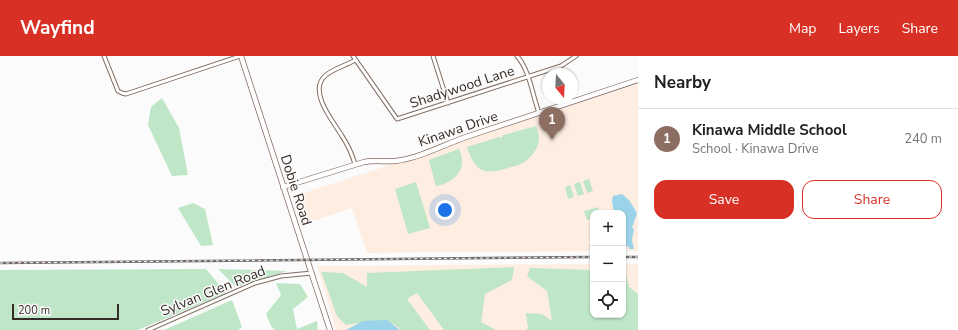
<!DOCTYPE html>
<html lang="en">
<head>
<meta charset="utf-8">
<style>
  body { margin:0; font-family:"Nunito Sans",sans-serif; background:#f6f6f6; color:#202124 }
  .controls { position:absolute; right:12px; bottom:12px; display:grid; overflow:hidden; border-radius:8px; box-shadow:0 1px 3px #0004 }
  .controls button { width:36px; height:36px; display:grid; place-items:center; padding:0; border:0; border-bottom:1px solid #e0e0e0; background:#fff; color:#202124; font:20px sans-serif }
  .compass { position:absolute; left:542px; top:12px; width:36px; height:36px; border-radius:50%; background:#fff; box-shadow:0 1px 3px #0004; rotate:162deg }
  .scale { position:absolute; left:12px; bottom:10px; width:107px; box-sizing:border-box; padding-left:4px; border:2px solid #362c27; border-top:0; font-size:11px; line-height:14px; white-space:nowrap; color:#362c27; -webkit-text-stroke:3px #fbfbfb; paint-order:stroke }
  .you { position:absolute; left:445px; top:154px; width:14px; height:14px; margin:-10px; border:3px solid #fff; border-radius:50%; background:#1a73e8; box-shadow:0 0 0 6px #1a73e833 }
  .badge { display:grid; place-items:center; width:26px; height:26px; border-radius:50%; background:#d93025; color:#fff; font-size:13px; font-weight:700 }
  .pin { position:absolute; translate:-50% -33px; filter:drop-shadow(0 1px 2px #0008) }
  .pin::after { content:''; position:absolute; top:21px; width:14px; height:12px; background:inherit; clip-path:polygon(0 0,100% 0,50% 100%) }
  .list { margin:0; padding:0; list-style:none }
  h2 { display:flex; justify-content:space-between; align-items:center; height:52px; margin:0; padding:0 16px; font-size:17px }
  h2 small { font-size:13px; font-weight:400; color:#757577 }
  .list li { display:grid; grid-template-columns:26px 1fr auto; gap:12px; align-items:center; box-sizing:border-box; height:60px; padding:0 16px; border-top:1px solid #e0e0e0 }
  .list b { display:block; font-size:15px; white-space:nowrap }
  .list p { margin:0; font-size:13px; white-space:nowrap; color:#757577 }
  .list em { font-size:13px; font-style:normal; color:#757577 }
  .actions { display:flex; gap:8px; padding:12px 16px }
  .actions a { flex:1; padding:9px 0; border:1px solid #d93025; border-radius:12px; text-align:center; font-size:14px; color:#d93025 }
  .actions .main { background:#d93025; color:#fff }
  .icon { flex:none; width:22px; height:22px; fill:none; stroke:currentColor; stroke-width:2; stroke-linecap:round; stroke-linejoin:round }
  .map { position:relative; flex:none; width:638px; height:274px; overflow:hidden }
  header { display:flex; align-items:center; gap:24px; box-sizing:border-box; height:56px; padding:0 20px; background:#d93025; color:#fff }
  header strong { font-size:19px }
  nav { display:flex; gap:22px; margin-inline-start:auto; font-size:14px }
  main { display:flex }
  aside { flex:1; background:#fff }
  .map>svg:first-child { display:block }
  .education { fill:#feeee2 }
  .green { fill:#bee6c7 }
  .water { fill:#9ad3ea }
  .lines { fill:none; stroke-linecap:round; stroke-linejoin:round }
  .street-casing { stroke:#846d61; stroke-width:5 }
  .secondary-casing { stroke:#846d61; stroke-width:6 }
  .street { stroke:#fff; stroke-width:3 }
  .secondary { stroke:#fff; stroke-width:4.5 }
  .rail-casing { stroke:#726b67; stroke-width:2.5 }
  .rail { stroke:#fbfbfb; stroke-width:1; stroke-dasharray:3; stroke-linecap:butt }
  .labels { text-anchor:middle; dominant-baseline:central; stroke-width:3; stroke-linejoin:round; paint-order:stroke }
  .street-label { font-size:14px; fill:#362c27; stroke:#fbfbfb }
</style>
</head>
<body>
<header>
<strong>Wayfind</strong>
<nav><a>Map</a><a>Layers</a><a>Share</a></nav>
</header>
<main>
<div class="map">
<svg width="638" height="274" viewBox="0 0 638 274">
  <rect width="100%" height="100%" fill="#fbfbfb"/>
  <path class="education" d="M638 28V195H623V157H593V195L367 197 352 152 304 168 295 140Z
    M593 208V259H623V208H638V274H336L317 210Z"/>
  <path class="green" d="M162 42 179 72 188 119 172 120 148 69 151 51Z
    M536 70C537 73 539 78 539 82 539 92 531 102 523 107 519 109 515 110 511 111 486 120 475 117 467 91L499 81 502 82 503 79Z
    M459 93C461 97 462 102 462 106 462 120 448 128 436 130L429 105 431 103Z
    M589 123 593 135 587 137 583 125Z
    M416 126 430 172 408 178 395 133Z
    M580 126 584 138 578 140 574 128Z
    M570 129 574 141 568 143 565 131Z
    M193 147 205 153 213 189 201 190 178 152Z
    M598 151 599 157H593V162L587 164 584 155Z
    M514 211 512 224 485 238 481 266 496 274H444L417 237 407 243 430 274H401C388 259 363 267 346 269L337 260 321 216 343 217 367 231V217Z
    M530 212 593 214V259H623V215H625L629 231 638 238V274H526L528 272 526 257 542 258 552 265 547 235 527 220Z
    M206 213 226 237 138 274H0V214Z
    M218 213 287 215 236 231Z
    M276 227 300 228 308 241 293 253 297 273 317 265 318 274H275L271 270 266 258 281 239Z
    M232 244 242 271 238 274H164Z"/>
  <path class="water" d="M622 138 629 144 637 157 632 172 634 173 632 184 634 193H629V191L623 189V157H614L612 145 613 140Z
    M387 264 400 274H346L363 265Z"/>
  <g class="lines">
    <g class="street-casing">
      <path id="street" d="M104 0 118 35 122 37 126 38 240 0
        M353 0 397 63 561 10 576 0
        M433 0 448 47
        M517 0C530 15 532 38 539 57
        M355 4C346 10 330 13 323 22 310 39 334 66 342 80 348 89 352 98 355 108
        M148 274 255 227 281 220 312 217"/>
    </g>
    <g class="secondary-casing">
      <path id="secondary" d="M241 0 330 274
        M283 131 364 106C375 104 385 106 395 105 420 102 443 89 466 81L638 24"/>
    </g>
    <use href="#street" class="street"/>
    <use href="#secondary" class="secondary"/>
    <g class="rail-casing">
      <path id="rail" d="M623 201H638
        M0 207 593 201"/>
    </g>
    <use href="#rail" class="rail"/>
  </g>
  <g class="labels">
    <g class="street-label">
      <text transform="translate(462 31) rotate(-18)">Shadywood Lane</text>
      <text transform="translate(458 73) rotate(-19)">Kinawa Drive</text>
      <text transform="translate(296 134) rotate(72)">Dobie Road</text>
      <text transform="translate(213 235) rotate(-22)">Sylvan Glen Road</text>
    </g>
  </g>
</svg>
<div class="controls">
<button>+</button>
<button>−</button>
<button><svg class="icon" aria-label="locate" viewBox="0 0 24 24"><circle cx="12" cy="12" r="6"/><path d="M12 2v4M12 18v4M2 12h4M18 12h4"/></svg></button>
</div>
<svg class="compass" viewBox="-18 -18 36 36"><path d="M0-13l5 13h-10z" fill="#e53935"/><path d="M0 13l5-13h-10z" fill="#757577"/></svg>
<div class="scale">200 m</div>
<div class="you"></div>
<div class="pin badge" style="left:552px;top:84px;background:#8d6e63">1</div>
</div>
<aside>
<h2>Nearby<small></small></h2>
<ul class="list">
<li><span class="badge" style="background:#8d6e63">1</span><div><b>Kinawa Middle School</b><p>School · Kinawa Drive</p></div><em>240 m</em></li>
</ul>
<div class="actions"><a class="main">Save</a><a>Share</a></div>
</aside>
</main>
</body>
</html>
